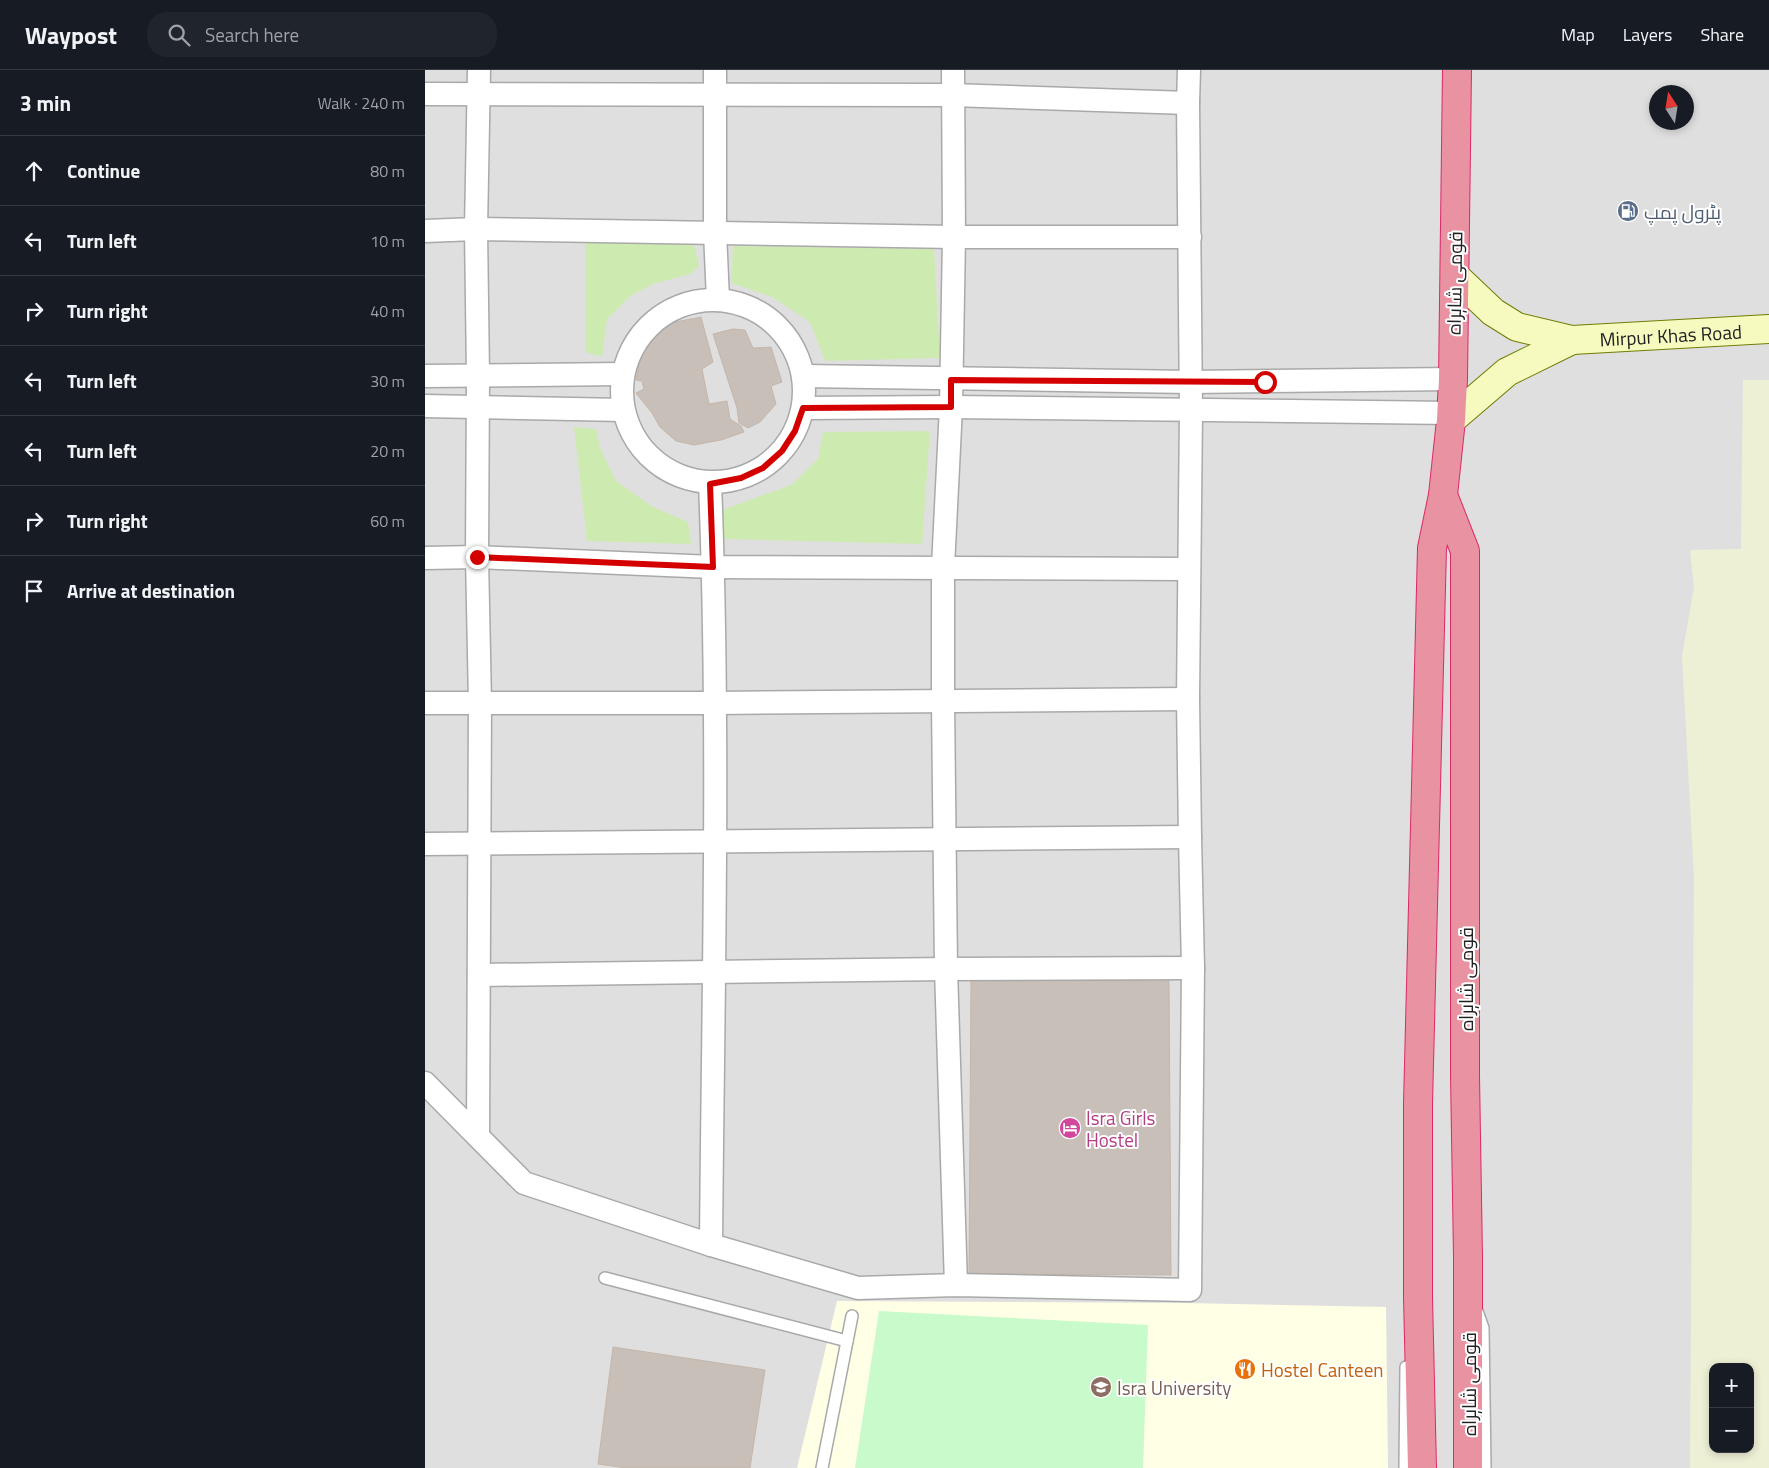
<!DOCTYPE html>
<meta charset="utf-8">
<style>
body{margin:0;font-family:"Titillium Web",Cairo,sans-serif;background:#20242c;color:#f1f3f6}
.controls{position:absolute;right:15px;bottom:15px;display:grid;overflow:hidden;border-radius:10px;box-shadow:0 2px 8px #0003}
.controls button{width:45px;height:45px;display:grid;place-items:center;padding:0;border:0;border-bottom:1px solid #363941;background:#171b24;color:#f1f3f6;font:25px sans-serif}
.compass{position:absolute;left:1224px;top:15px;width:45px;height:45px;border-radius:50%;background:#171b24;box-shadow:0 2px 8px #0003;rotate:348deg}
.stop{position:absolute;width:15px;height:15px;margin:-11px;border:4px solid #d40000;border-radius:50%;background:#fff}
.stop.end{background:#d40000;border-color:#fff;box-shadow:0 1px 5px #0008}
.list{margin:0;padding:0;list-style:none}
h2{display:flex;justify-content:space-between;align-items:center;height:65px;margin:0;padding:0 20px;font-size:21px}
h2 small{font-size:16px;font-weight:400;color:#9ea1a6}
.list li{display:grid;grid-template-columns:32px 1fr auto;gap:15px;align-items:center;box-sizing:border-box;height:70px;padding:0 20px;border-top:1px solid #363941}
.list b{display:block;font-size:19px;white-space:nowrap}
.list em{font-size:16px;font-style:normal;color:#9ea1a6}
.icon{flex:none;width:28px;height:28px;fill:none;stroke:currentColor;stroke-width:2;stroke-linecap:round;stroke-linejoin:round}
.map{position:relative;flex:none;width:1344px;height:1398px;overflow:hidden}
header{display:flex;align-items:center;gap:30px;box-sizing:border-box;height:70px;padding:0 25px;background:#171b24;border-bottom:1px solid #363941}
header strong{font-size:24px}
nav{display:flex;gap:28px;margin-inline-start:auto;font-size:18px}
.search{width:350px;height:45px;background:#20242c;display:flex;align-items:center;gap:12px;box-sizing:border-box;padding:0 18px;border-radius:20px;color:#9ea1a6;font-size:19px}
main{display:flex}
aside{flex:1;background:#171b24}
.map>svg:first-child{display:block}
</style>
<header>
<strong>Waypost</strong>
<div class="search"><svg class="icon" aria-label="search" viewBox="0 0 24 24"><circle cx="10" cy="10" r="6"/><path d="M15 15l6 6"/></svg>Search here</div>
<nav><a>Map</a><a>Layers</a><a>Share</a></nav>
</header>
<main>
<aside>
<h2>3 min<small>Walk · 240 m</small></h2>
<ul class="list">
<li><svg class="icon" aria-label="ahead" viewBox="0 0 24 24"><path d="M12 20V5M6 11l6-6 6 6"/></svg><div><b>Continue</b></div><em>80 m</em></li>
<li><svg class="icon" aria-label="left" viewBox="0 0 24 24"><path d="M17 20v-9H6M10 6l-5 5 5 5"/></svg><div><b>Turn left</b></div><em>10 m</em></li>
<li><svg class="icon" aria-label="right" viewBox="0 0 24 24"><path d="M7 20v-9h11M14 6l5 5-5 5"/></svg><div><b>Turn right</b></div><em>40 m</em></li>
<li><svg class="icon" aria-label="left" viewBox="0 0 24 24"><path d="M17 20v-9H6M10 6l-5 5 5 5"/></svg><div><b>Turn left</b></div><em>30 m</em></li>
<li><svg class="icon" aria-label="left" viewBox="0 0 24 24"><path d="M17 20v-9H6M10 6l-5 5 5 5"/></svg><div><b>Turn left</b></div><em>20 m</em></li>
<li><svg class="icon" aria-label="right" viewBox="0 0 24 24"><path d="M7 20v-9h11M14 6l5 5-5 5"/></svg><div><b>Turn right</b></div><em>60 m</em></li>
<li><svg class="icon" aria-label="arrive" viewBox="0 0 24 24"><path d="M6 21V4h12l-3 4 3 4H6"/></svg><div><b>Arrive at destination</b></div></li>
</ul>
</aside>
<div class="map">
<svg width="1344" height="1398" viewBox="0 0 1344 1398">
<rect width="100%" height="100%" fill="#f2efe9"/>
<path fill="#e0dfdf" fill-rule="evenodd" d="M0,0H1344V1398H0ZM1232,22H1262V52H1232ZM1288,1297H1325V1379H1288Z"/>
<path fill="#ffffe5" d="M412,1231L760,1233L961,1237L963,1398H372Z"/>
<path fill="#eef0d5" fill-rule="evenodd" d="M1318,310H1344V1398H1265L1269,807L1257,586L1269,517L1265,480L1316,479ZM1288,1297H1325V1379H1288Z"/>
<g fill="#cdebb0">
<path d="M160,171L269,175L274,196L265,204L228,214L207,225L182,249L177,287L160,282Z"/>
<path d="M308,176L509,179L515,288L400,291L385,252L347,227L306,213Z"/>
<path d="M149,357L171,359L175,378L191,411L226,436L263,452L266,474L162,471Z"/>
<path d="M505,361L497,474L298,469L297,440L366,415L393,389L398,362Z"/>
</g>
<path fill="#c8facc" d="M454,1241L723,1255L718,1398H430Z"/>
<g fill="#c7bfb8" stroke="#c4b6ab">
<path d="M276,247L288,292L277,299L284,334L302,331L305,349L316,356L319,362L296,370L269,375L251,371L235,357L227,343L211,323L219,319L217,311L211,310L214,294L230,256Z"/>
<path d="M308,259L320,260L328,278L346,277L357,312L346,316L351,334L335,352L323,358L314,353L312,338L288,264Z"/>
<path d="M546,910L744,911L746,1205L544,1204Z"/>
<path d="M188,1277L340,1300L325,1398H201L173,1394Z"/>
</g>
<g fill="none" stroke-linecap="round" stroke-linejoin="round">
<g stroke="#a9a9a9" stroke-width="14">
<g id="lane">
<path d="M180,1208L422,1271"/>
<path d="M1052,1241L1058,1258L1060,1398"/>
<path d="M397,1398L427,1246"/>
<path d="M980,1398L981,1297"/>
</g>
</g>
<g stroke="#a9a9a9" stroke-width="25">
<g id="street">
<path d="M290,0V162L293,230"/>
<path d="M528,0L529,167L526,337L518,497V631L521,899L531,1215"/>
<path d="M0,24L527,25L763,33"/>
<path d="M0,161L51,159L529,167H765"/>
<circle cx="288" cy="321" r="91"/>
<path d="M0,306L197,304"/>
<path d="M379,306L765,312L1028,309"/>
<path d="M0,336L198,340"/>
<path d="M378,338L526,337L1026,343"/>
<path d="M285,413C295,667 288,922 286,1175"/>
<path d="M0,488L52,487L288,497L763,499"/>
<path d="M0,633H289L763,629"/>
<path d="M0,774L765,767"/>
<path d="M54,905L521,899L768,898"/>
<path d="M0,1013L99,1113L286,1175L433,1218L531,1215L765,1220L768,898L765,767L763,629L766,340L763,33L764,0"/>
<path d="M53,1066L55,633L52,487L53,306L51,159L54,0"/>
</g>
</g>
<g stroke="#707d05" stroke-width="30">
<g id="secondary">
<path id="s1" d="M1030,206L1068,242L1092,257L1147,270L1344,259"/>
<path d="M1026,350L1082,302L1147,270"/>
</g>
</g>
<g stroke="#dc2a67" stroke-width="30">
<g id="highway">
<path d="M1018,425L1026,350L1028,309L1032,0"/>
<path d="M997,1398L993,1227V1034L1007,478L1018,425L1040,481V1006L1043,1187V1398"/>
</g>
</g>
<use href="#lane" stroke="#fff" stroke-width="11"/>
<use href="#street" stroke="#fff" stroke-width="22"/>
<use href="#secondary" stroke="#f7fabf" stroke-width="28"/>
<use href="#highway" stroke="#e892a2" stroke-width="28"/>
</g>
<g fill="none" stroke-linecap="round" stroke-linejoin="round">
<path stroke="#d40000" stroke-width="6" d="M52,487L288,497L285,414L316,408L338,398L357,381L370,361L378,338L526,337V310L840,312"/>
</g>
<defs>
<g id="fuel-disc" transform="scale(1.125)"><circle r="9.5" fill="#5c6f8a" stroke="#fff"/><path d="M-5.5-6h7V0h2V4h1.3V-2.5L3-4.5l.8-.8L6-3V5H2.5V1h-1V6h-7ZM-4.2-4.7v3.2H.2V-4.7Z" fill="#fff"/></g>
<g id="hotel-disc" transform="scale(1.125)"><circle r="9.5" fill="#d1479c" stroke="#fff"/><path d="M-6-4.5h1.5V1H6V5H4.5V3h-9V5H-6ZM-4 0a1.8 1.8 0 1 1 3.6 0ZM.5 0V-2.5h3Q6-2.5 6 0Z" fill="#fff"/></g>
<g id="restaurant-disc" transform="scale(1.125)"><circle r="9.5" fill="#e8710a" stroke="#fff"/><path d="M-5-6h1v4h1v-4h1v4h1v-4h1v5L-1.5 .5V6h-2V.5L-5-1ZM5-6V6H3V1.5H1.5Q1.5-4 5-6Z" fill="#fff"/></g>
<g id="university-disc" transform="scale(1.125)"><circle r="9.5" fill="#8d6e63" stroke="#fff"/><path d="M0-5L7-2L0 1L-7-2ZM-4 1L0 2.5L4 1V4Q0 6-4 4Z" fill="#fff"/></g>
</defs>
<g fill-rule="evenodd">
<use href="#fuel-disc" x="1203" y="141"/>
<use href="#hotel-disc" x="645" y="1058"/>
<use href="#restaurant-disc" x="820" y="1299"/>
<use href="#university-disc" x="676" y="1317"/>
</g>
<g text-anchor="middle" dominant-baseline="central" stroke-width="4" stroke-linejoin="round" paint-order="stroke">
<g font-size="19" fill="#4e5e75" stroke="#fff" text-anchor="start">
<text x="1219" y="141">پٹرول پمپ</text>
</g>
<g font-size="19" fill="#222" stroke="#fff">
<text transform="translate(1029 213) rotate(-89)">قومی شاہراہ</text>
<text stroke="none"><textPath href="#s1" startOffset="236">Mirpur Khas Road</textPath></text>
<text transform="translate(1040 909) rotate(-90)">قومی شاہراہ</text>
<text transform="translate(1043 1314) rotate(-90)">قومی شاہراہ</text>
</g>
<g font-size="19" fill="#b23c85" stroke="#fff" text-anchor="start">
<text x="661" y="1047">Isra Girls<tspan x="661" dy="22">Hostel</tspan></text>
</g>
<g font-size="19" fill="#c56008" stroke="#fff" text-anchor="start">
<text x="836" y="1299">Hostel Canteen</text>
</g>
<g font-size="19" fill="#785e54" stroke="#fff" text-anchor="start">
<text x="692" y="1317">Isra University</text>
</g>
</g>
</svg>
<div class="controls">
<button>+</button>
<button>−</button>
</div>
<svg class="compass" viewBox="-18 -18 36 36"><path d="M0-13l5 13h-10z" fill="#e53935"/><path d="M0 13l5-13h-10z" fill="#9ea1a6"/></svg>
<div class="stop" style="left:840px;top:312px"></div>
<div class="stop end" style="left:52px;top:487px"></div>
</div>
</main>
